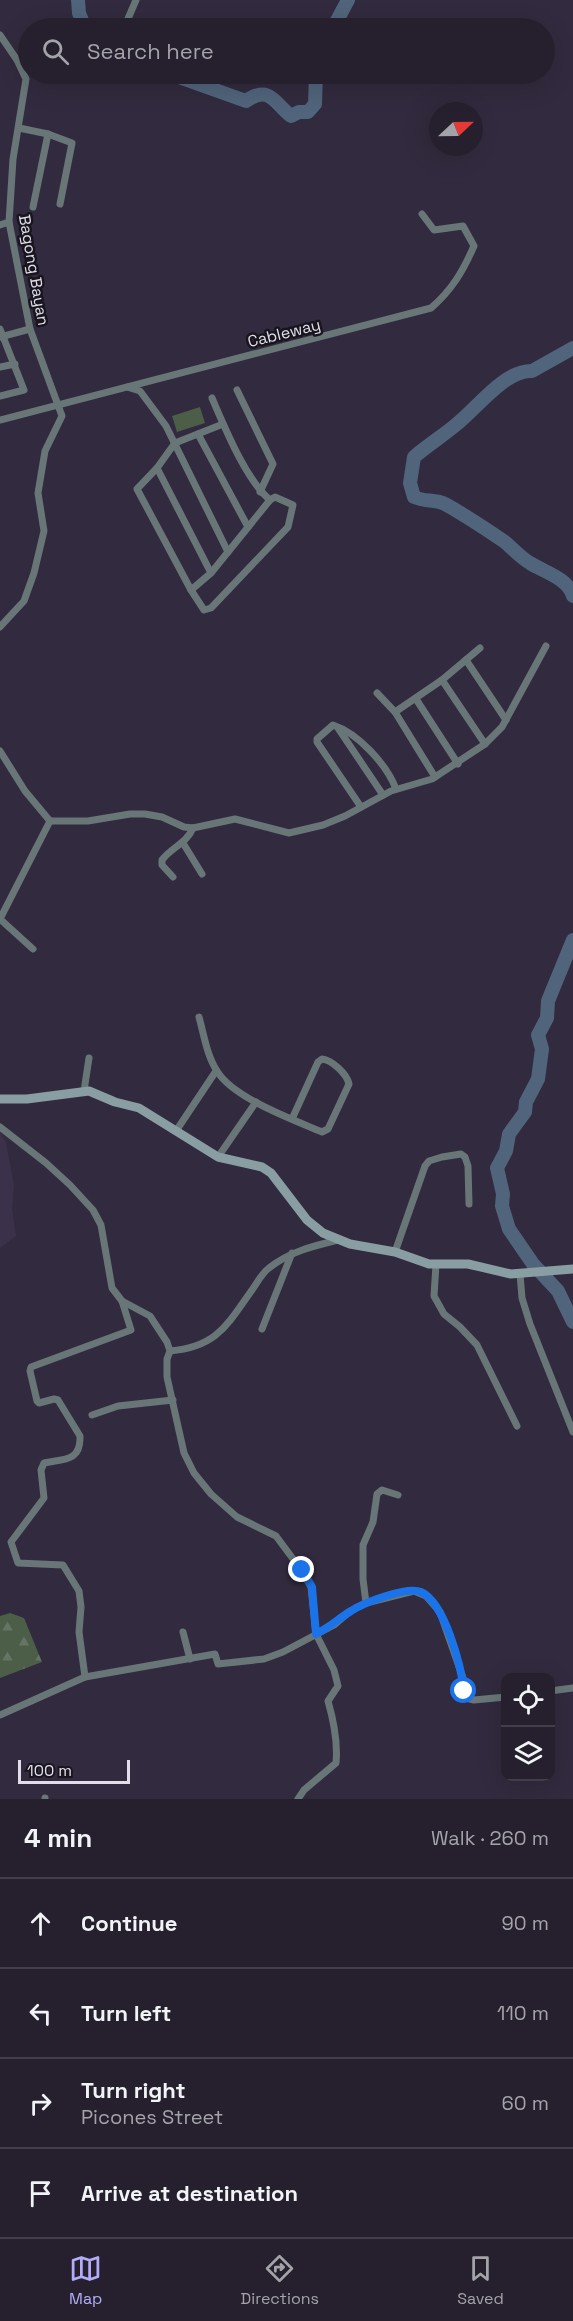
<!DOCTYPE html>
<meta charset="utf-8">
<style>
body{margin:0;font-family:"Space Grotesk",sans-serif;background:#322d3a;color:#f1f3f6}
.controls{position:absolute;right:18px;bottom:18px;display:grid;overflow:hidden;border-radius:12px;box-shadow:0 6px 24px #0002}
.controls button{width:54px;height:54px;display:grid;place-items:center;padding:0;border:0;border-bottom:2px solid #423e4a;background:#26202e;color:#f1f3f6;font:30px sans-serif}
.compass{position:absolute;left:429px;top:102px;width:54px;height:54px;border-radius:50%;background:#26202e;box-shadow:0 6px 24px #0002;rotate:68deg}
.scale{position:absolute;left:18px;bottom:15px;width:112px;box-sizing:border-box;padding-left:6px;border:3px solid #e2ddea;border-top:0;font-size:16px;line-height:21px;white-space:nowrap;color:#e2ddea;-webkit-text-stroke:4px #18151e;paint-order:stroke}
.stop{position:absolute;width:18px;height:18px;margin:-14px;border:4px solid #1a73e8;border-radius:50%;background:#fff}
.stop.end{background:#1a73e8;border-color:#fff;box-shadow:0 2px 6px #0008}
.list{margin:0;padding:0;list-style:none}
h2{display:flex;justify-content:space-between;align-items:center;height:78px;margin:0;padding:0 24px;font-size:26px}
h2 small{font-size:20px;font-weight:400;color:#a4a3aa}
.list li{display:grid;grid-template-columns:39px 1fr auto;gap:18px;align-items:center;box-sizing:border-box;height:90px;padding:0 24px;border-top:2px solid #423e4a}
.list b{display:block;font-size:22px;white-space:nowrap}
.list p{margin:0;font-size:20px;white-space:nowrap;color:#a4a3aa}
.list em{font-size:20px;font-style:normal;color:#a4a3aa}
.icon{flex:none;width:33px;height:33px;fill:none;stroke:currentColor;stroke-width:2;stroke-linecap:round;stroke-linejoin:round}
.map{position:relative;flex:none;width:573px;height:1799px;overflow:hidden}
.search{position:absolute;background:#26202e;box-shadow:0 6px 24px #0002;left:18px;right:18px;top:18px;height:66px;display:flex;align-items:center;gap:15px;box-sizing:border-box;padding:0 21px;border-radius:33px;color:#a4a3aa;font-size:22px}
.sheet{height:438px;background:#26202e}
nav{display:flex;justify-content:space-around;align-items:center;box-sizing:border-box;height:84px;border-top:2px solid #423e4a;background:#26202e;font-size:16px;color:#a4a3aa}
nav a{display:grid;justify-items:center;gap:3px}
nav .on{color:#b2adf9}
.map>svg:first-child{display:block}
</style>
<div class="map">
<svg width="573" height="1799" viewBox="0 0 573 1799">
<defs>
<pattern id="forest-firs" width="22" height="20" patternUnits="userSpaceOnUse" patternTransform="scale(1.5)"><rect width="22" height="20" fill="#4c5d48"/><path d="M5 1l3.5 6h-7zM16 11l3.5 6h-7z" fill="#667463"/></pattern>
</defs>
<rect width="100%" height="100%" fill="#322a3e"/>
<path fill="#3c314b" d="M0,1132L6,1143L14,1185L12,1209L16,1236L0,1248Z"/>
<path fill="url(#forest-firs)" d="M10,1613L24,1618L42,1662L0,1678V1616Z"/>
<path fill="#4c5d48" d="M200,407L205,423L177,432L172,416Z"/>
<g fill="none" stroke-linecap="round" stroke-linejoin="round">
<g stroke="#50647b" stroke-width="14">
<path d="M78,0L79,13L85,28"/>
<path d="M333,28L348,0"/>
<path d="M141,74L176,76L246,101C270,84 275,104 291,116L299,112H308L315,104L316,74"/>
<path d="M573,348L532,371C505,370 478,407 458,423C444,435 428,445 414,457L410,483L414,497C425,502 435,499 445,504C465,515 486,529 505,542C513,549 521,558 530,563C544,572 568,578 573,596"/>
<path d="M573,940L548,1001L547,1018L538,1035L542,1049L538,1079L526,1102L525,1112L509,1134L506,1151L497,1168L503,1194L502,1206L509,1229L533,1264L558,1291L573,1322"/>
</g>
<g stroke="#687678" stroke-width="7">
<path d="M124,28L136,0"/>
<path d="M0,35L17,60L26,79L13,159L9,222L30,329L62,416L45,451L38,493L44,531L34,573L24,601L0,627"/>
<path d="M19,128L48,134L72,143L60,204"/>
<path d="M33,207L48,134"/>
<path d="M0,225L9,222"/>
<path d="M0,329L24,390L0,396"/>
<path d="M0,337L30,329"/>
<path d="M0,367L15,364"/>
<path d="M127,387L140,391L166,426L228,552"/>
<path d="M237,390L273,464L260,492"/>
<path d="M0,420L431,308C452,290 463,271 474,246L463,226L434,230L422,214"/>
<path d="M223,424L175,443L157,468L137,489L191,590L204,610L211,608L288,527L293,505L275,497L270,500"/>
<path d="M198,434L248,527"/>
<path d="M157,468L211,573"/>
<path d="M191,590L211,573L270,500C246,480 225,428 212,398"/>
<path d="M466,660L506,720"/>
<path d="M442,680L485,744"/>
<path d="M377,693L395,712L435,777"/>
<path d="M416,699L458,764"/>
<path d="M395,712L442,680L480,648"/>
<path d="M338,728L383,795"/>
<path d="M0,751L25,791L50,821"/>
<path d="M361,807L317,742V739L333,725C358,733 387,765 396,789"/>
<path d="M50,821H88L130,814H145L162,817L184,827L193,828L235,819L289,833L323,825L345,816L391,791L432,779L485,744L502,727L546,646"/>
<path d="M183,843L202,874"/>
<path d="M173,877L162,865V860C172,847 186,844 193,828"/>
<path d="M0,919L50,821"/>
<path d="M0,919L33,949"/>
<path d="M199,1017C204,1035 207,1056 217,1071C233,1098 294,1120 322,1132L328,1129L349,1084C347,1074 332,1060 322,1059L318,1062L292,1119"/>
<path d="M84,1091L89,1058"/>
<path d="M0,1127L46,1163L70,1185L93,1210L101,1225L112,1288L122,1301L150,1316L167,1342L170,1351L167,1359V1377L184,1453L194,1473L211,1494L237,1517L276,1536L302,1571L311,1587L316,1634L334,1670L338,1686L328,1701C334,1722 338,1742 336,1763L304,1790L298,1799"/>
<path d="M176,1131L216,1071"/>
<path d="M218,1157L256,1102"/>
<path d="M395,1252L425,1166L429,1161L442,1157L461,1154L465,1157L468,1166L469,1204"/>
<path d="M436,1264L434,1296L444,1314L460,1327L477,1345L517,1426"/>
<path d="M520,1274L522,1298L530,1324L573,1432"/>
<path d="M262,1329L292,1253"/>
<path d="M170,1351C217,1347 227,1325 252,1290C257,1283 262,1273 269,1268C289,1252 313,1246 338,1240"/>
<path d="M92,1415L118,1406L173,1400"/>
<path d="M366,1603L363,1579V1545L373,1522L377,1494L382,1490L398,1495"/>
<path d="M183,1632L190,1659"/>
<path d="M85,1677L79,1632L81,1607L79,1591L63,1565L18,1563L11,1542L44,1498L41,1470L44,1463C63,1459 81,1462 80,1436L58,1400L54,1399L39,1403L37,1401L30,1371L31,1367L131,1330L122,1301"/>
<path d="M550,1691L573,1688"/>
<path d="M0,1715L85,1677L215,1654L218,1664L264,1659L283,1652L334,1625L349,1612L366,1603L414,1591L426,1596L440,1612L463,1678L466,1698L474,1700L506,1697"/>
<path d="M45,1798V1799"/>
</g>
<path stroke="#889ea2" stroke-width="9" d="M0,1099H27L89,1091L115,1102L139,1108L218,1157L262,1167L271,1173L307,1220L323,1233L350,1244L395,1252L429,1264H468L511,1274L573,1269"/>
</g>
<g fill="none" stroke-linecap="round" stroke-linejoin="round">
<path stroke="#1a73e8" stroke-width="8" d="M302,1570L312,1587L316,1634C330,1627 338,1619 351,1611C363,1603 407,1586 421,1592C445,1603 461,1666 464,1691"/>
</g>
<g text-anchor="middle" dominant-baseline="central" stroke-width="5" stroke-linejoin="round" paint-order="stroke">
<g font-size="16" fill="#e2ddea" stroke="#18151e">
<text transform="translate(34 270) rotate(80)">Bagong Bayan</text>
<text transform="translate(284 333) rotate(-14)">Cableway</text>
</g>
</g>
</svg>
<div class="controls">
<button><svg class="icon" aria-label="locate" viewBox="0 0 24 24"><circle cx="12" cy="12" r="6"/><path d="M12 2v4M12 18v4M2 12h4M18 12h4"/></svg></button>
<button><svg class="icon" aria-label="layers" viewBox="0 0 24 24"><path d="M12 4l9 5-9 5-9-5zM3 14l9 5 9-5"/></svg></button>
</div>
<svg class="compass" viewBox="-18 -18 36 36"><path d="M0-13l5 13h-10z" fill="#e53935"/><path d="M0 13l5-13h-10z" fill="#a4a3aa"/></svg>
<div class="scale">100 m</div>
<div class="stop" style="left:464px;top:1691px"></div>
<div class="stop end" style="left:302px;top:1570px"></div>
<div class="search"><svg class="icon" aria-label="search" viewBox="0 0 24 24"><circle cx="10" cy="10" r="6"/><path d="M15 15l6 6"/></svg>Search here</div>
</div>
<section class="sheet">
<h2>4 min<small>Walk · 260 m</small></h2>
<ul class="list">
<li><svg class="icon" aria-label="ahead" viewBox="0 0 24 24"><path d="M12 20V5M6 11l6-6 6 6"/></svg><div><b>Continue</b></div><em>90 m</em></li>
<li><svg class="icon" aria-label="left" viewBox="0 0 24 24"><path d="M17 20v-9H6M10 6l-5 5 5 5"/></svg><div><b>Turn left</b></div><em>110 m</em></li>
<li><svg class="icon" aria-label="right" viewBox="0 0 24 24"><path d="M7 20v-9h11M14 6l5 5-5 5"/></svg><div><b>Turn right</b><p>Picones Street</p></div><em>60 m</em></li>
<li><svg class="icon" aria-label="arrive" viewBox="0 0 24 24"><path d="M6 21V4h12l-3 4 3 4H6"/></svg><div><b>Arrive at destination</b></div></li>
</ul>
</section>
<nav>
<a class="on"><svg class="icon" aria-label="map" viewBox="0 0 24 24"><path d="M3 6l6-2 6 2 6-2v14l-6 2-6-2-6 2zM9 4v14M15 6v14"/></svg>Map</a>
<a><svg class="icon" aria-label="directions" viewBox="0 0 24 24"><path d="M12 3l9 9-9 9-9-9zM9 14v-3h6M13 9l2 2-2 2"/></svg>Directions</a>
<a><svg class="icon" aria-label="saved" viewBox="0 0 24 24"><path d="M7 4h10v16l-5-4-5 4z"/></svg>Saved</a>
</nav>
